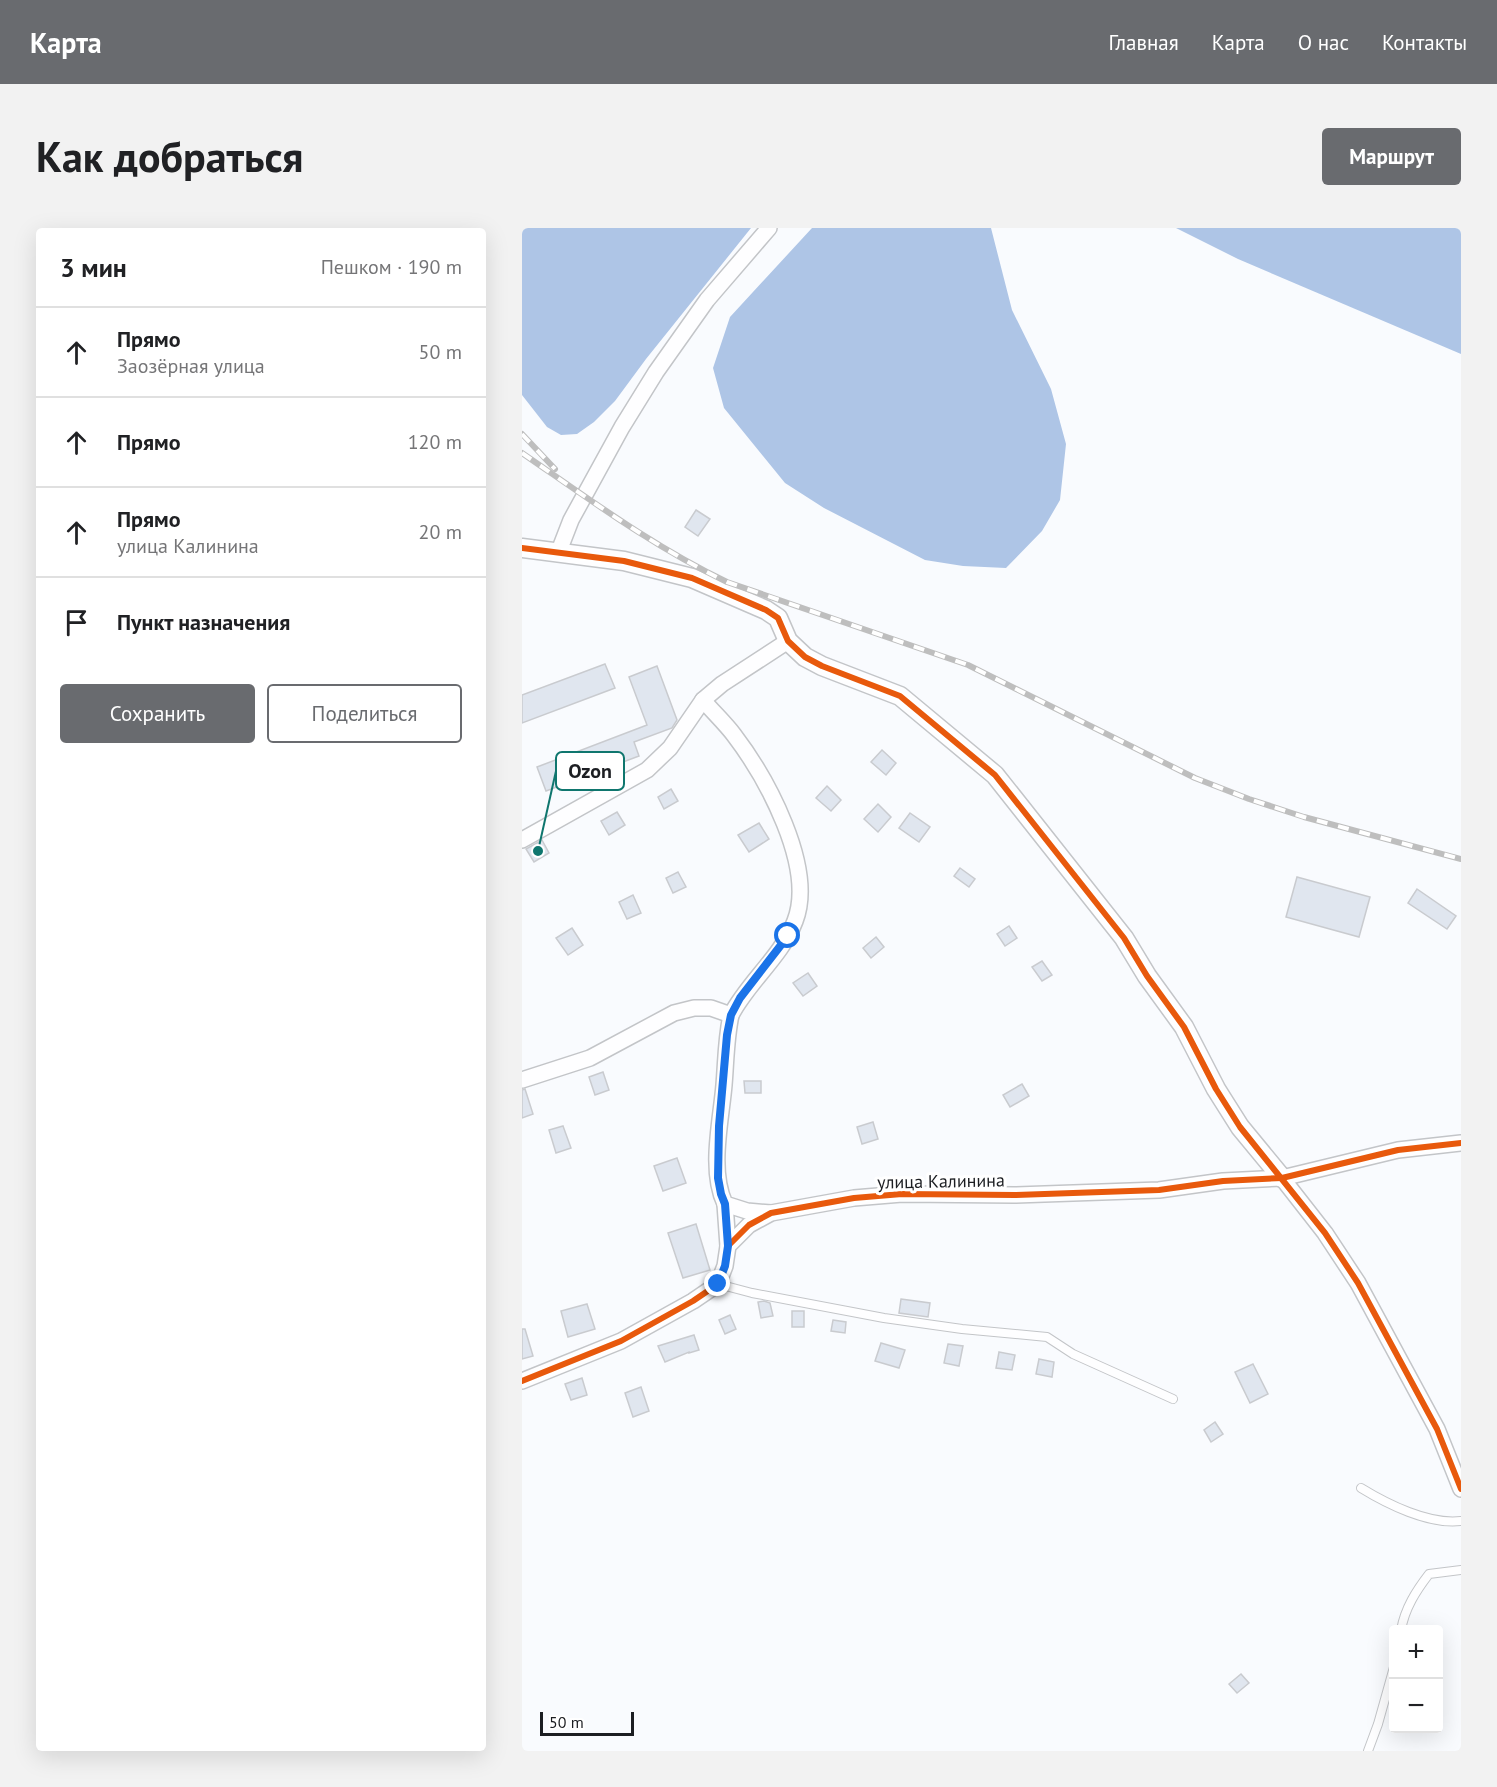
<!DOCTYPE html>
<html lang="ru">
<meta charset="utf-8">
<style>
body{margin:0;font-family:"PT Sans",sans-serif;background:#f2f2f2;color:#202124}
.controls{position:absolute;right:18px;bottom:18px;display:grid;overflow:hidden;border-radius:6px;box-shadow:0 6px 24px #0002}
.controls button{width:54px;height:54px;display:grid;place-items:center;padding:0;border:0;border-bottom:2px solid #e0e0e0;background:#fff;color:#202124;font:30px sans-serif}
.scale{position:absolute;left:18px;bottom:15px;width:94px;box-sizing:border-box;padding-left:6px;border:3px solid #1c1e22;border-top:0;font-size:16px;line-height:21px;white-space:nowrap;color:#1c1e22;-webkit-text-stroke:4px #fff;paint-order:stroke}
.stop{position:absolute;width:18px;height:18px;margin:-14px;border:4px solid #1a73e8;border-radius:50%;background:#fff}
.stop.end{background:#1a73e8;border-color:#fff;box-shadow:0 2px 6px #0008}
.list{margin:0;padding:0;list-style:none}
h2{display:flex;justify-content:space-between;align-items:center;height:78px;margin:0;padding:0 24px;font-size:26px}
h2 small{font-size:20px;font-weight:400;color:#757577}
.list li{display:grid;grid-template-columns:39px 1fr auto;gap:18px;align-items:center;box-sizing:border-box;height:90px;padding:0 24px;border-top:2px solid #e0e0e0}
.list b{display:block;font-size:22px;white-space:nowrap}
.list p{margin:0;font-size:20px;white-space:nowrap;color:#757577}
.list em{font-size:20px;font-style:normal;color:#757577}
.actions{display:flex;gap:12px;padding:18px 24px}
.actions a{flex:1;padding:14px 0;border:2px solid #696b6f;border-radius:6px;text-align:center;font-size:21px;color:#696b6f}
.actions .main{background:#696b6f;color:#fff}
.icon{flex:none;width:33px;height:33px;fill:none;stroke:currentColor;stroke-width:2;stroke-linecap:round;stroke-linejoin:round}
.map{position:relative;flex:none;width:939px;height:1523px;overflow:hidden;border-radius:6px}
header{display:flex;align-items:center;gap:36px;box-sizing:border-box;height:84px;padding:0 30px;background:#696b6f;color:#fff}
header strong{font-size:28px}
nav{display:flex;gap:33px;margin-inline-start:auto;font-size:21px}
.intro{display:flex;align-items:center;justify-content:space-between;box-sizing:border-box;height:144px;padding:0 36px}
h1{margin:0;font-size:42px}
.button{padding:15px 27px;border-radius:6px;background:#696b6f;color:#fff;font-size:21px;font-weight:700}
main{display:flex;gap:36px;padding:0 36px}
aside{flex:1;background:#fff;border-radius:6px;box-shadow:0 6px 24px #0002}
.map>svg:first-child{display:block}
</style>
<header>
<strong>Карта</strong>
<nav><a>Главная</a><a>Карта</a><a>О нас</a><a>Контакты</a></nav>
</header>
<div class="intro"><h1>Как добраться</h1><a class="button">Маршрут</a></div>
<main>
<aside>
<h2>3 мин<small>Пешком · 190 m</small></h2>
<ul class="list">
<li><svg class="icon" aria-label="ahead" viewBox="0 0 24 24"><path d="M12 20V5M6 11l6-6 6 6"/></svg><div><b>Прямо</b><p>Заозёрная улица</p></div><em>50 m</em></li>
<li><svg class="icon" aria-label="ahead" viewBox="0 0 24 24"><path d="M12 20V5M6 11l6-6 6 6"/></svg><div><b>Прямо</b></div><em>120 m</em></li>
<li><svg class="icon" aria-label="ahead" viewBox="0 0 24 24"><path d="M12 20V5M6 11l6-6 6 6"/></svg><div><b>Прямо</b><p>улица Калинина</p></div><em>20 m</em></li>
<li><svg class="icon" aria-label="arrive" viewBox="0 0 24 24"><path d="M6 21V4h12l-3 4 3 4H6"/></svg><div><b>Пункт назначения</b></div></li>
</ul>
<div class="actions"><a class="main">Сохранить</a><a>Поделиться</a></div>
</aside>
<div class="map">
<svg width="939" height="1523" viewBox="0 0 939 1523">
<rect width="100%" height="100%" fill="#f9fbfe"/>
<g fill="#aec5e6">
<path d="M0,0H229L124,131L93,173L72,194L55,206L39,207L25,199L0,167Z"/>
<path d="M290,0H469L490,82L529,161L544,216L538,272L520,303L484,340L441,338L403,332L302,280L263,255L202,180L191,140L208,89Z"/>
<path d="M654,0H939V126L716,31Z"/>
</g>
<g fill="#e0e6ef" stroke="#c9cbcf" stroke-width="1.5">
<path d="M174,282L188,291L176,308L163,299Z"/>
<path d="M83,436L93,460L0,495V467Z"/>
<path d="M135,438L155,492L150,500L112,514L117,528L24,563L15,539L125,497L107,449Z"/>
<path d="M360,522L374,535L364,547L349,534Z"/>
<path d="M305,558L319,572L309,583L294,570Z"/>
<path d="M149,561L156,573L142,581L136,569Z"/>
<path d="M356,576L369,589L356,604L342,591Z"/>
<path d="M95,584L103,597L87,607L79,593Z"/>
<path d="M388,585L408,599L397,614L377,600Z"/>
<path d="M237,595L247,611L227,624L216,607Z"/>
<path d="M20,612L27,625L12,634L4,621Z"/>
<path d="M438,640L453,651L447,659L432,648Z"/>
<path d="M156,644L164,659L151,665L144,650Z"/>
<path d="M775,649L848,669L837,709L764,689Z"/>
<path d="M895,661L934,688L925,701L886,675Z"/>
<path d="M111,667L119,685L105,691L97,674Z"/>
<path d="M487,698L495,710L483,718L475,706Z"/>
<path d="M50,700L61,717L46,727L34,710Z"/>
<path d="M354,709L362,719L349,730L341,720Z"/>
<path d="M520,733L530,747L520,753L510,739Z"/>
<path d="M286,745L295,758L281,768L271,755Z"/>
<path d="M81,844L87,862L73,867L67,849Z"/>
<path d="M222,853H239V865H223Z"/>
<path d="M500,856L507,868L488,879L481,867Z"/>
<path d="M3,861L11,886L0,890V862Z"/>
<path d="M351,894L356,911L340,916L335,899Z"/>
<path d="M41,898L49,920L34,925L27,902Z"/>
<path d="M155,930L164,955L141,963L132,938Z"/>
<path d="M174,996L188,1042L161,1050L146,1005Z"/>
<path d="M379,1071L408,1075L406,1089L377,1085Z"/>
<path d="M242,1073L248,1075L251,1088L239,1090L236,1074Z"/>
<path d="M65,1076L73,1101L46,1109L39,1083Z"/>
<rect x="270" y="1083" width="12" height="16"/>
<path d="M208,1087L214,1101L203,1106L197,1092Z"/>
<path d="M311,1092L324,1094L323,1105L309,1103Z"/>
<path d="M0,1101H3L11,1128L0,1131Z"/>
<path d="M172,1107L177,1122L167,1125V1124L143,1134L136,1118Z"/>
<path d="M359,1115L383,1122L377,1140L353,1133Z"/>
<path d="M426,1116L441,1118L437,1138L422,1135Z"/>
<path d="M477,1124L493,1127L490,1142L474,1140Z"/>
<path d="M517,1131L532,1134L530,1149L514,1146Z"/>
<path d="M731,1136L746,1166L728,1175L713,1144Z"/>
<path d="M60,1150L65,1167L49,1172L43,1156Z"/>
<path d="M119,1159L127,1183L111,1189L103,1165Z"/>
<path d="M693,1194L701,1206L689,1214L682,1202Z"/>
<path d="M719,1446L727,1455L715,1465L707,1456Z"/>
</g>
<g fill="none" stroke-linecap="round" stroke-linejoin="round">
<g stroke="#c3c5c8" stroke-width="10">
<g id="service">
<path d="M196,1056L230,1065L362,1090L440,1101L525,1109L551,1126L651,1171"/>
<path d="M839,1260C865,1276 907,1297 939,1293"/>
<path d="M879,1402C883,1380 894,1363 907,1346L939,1342"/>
<path d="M846,1523L856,1496L872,1439"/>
</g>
</g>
<g stroke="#c3c5c8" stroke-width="18">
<g id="minor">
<path d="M37,323L49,292L100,199L134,144L185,72L247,0"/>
<path d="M0,612L125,542L148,520L181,472L200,456L266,413"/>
<path d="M209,787C204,810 204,833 202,857C199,893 187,942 203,976L225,983L249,985"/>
<path d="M0,852L68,830L152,785L172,780H189L209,787C226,754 260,728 273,693C294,639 244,549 212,507C203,495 191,484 181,472"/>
<path d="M760,950L803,1005L836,1055L915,1201L939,1261"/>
<path d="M203,976L206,1018"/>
<path d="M0,1153L99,1113L171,1073L196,1056L203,1038L206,1018L227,997L249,985L332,970L380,966L493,967L637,962L701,953L760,950L876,922L939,915"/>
</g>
</g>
<g stroke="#c3c5c8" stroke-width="21">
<path id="tertiary" d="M0,320L102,333L170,350L244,382L256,390L266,413L283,429L300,438L378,468L473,547L602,710L625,748L662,799L694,861L718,899L760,950"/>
</g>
<use href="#service" stroke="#fefeff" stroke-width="8"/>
<use href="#minor" stroke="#fefeff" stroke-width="15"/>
<use href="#tertiary" stroke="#fefeff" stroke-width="18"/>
<g stroke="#bebebe" stroke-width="6">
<g id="rail">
<path d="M0,206L33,241"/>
<path d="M0,225C67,271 132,319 205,354L446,437L673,550L727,571L782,589L939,631"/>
</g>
</g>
<use href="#rail" stroke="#fff" stroke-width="4" stroke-dasharray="11" stroke-linecap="butt"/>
<g stroke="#fff" stroke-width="10">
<g id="cycleway">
<path d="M0,320L102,333L170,350L244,382L256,390L266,413L283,429L300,438L378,468L473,547L602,710L625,748L662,799L694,861L718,899L803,1005L836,1055L915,1201L939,1261"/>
<path d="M0,1153L99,1113L171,1073L196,1056L203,1038L206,1018L227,997L249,985L332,970L380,966L493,967L637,962L701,953L760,950L876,922L939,915"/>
</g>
</g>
<use href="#cycleway" stroke="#e8590c" stroke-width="6"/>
</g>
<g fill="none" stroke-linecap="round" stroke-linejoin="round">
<path stroke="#1a73e8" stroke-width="8" d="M196,1056L203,1038L206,1018L203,976L199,966L196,950L197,898L205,807L209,787L218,770L266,708"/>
</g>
<g text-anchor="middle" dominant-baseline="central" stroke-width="6" stroke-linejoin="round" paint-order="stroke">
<g font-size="18" fill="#1c1e22" stroke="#fff">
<text transform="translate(419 953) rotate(-1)">улица Калинина</text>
</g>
</g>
<path fill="none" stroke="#0f766e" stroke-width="2" d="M16 623L34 543"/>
<circle fill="#0f766e" stroke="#fff" stroke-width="2" cx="16" cy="623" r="6"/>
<rect fill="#fff" stroke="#0f766e" stroke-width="2" x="34" y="524" width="68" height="38" rx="6"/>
<g font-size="20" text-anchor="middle" font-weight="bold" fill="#1c1e22">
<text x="68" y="550">Ozon</text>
</g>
</svg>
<div class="controls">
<button>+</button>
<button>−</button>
</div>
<div class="scale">50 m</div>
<div class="stop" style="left:266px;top:708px"></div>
<div class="stop end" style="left:196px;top:1056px"></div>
</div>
</main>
